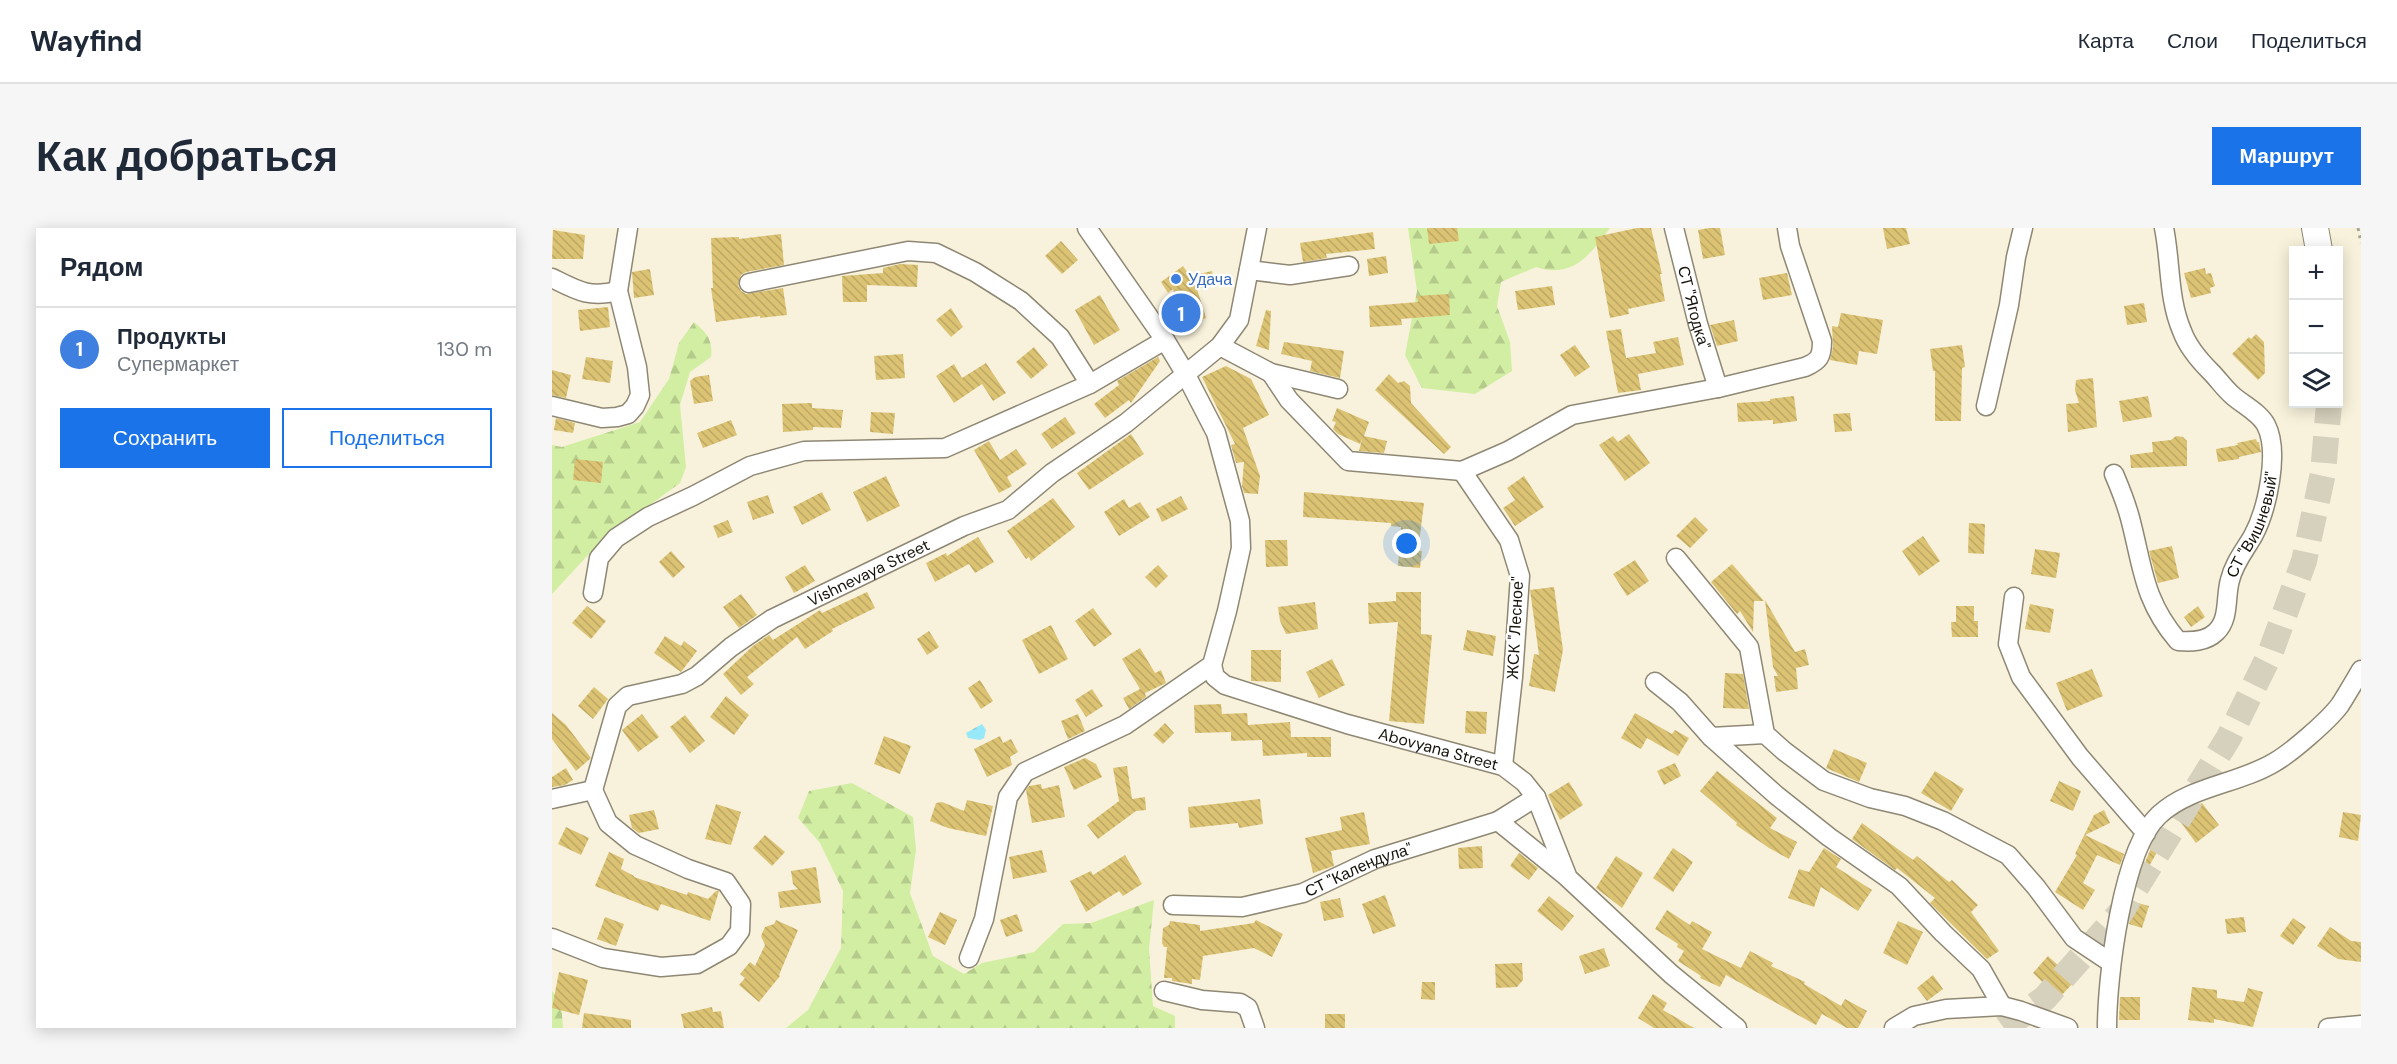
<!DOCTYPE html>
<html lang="ru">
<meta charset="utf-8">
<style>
body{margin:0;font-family:"DM Sans",sans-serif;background:#f6f6f7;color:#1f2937}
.controls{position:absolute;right:18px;top:18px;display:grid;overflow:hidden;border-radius:0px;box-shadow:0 3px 15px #0003}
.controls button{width:54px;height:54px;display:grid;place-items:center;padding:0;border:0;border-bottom:2px solid #e0e1e3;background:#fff;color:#1f2937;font:30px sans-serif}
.you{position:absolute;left:855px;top:316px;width:21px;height:21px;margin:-15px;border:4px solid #fff;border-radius:50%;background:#1a73e8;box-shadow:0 0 0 9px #1a73e833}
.badge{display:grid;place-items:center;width:39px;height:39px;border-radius:50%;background:#1a73e8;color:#fff;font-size:20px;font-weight:700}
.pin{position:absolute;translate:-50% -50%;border:3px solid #fff;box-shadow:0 2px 6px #0006}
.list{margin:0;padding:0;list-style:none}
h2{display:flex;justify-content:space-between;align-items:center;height:78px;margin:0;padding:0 24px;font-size:26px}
h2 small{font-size:20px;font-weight:400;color:#747a83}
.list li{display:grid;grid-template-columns:39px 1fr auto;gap:18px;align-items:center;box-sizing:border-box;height:84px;padding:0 24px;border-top:2px solid #e0e1e3}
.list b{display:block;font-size:22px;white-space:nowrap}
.list p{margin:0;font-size:20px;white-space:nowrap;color:#747a83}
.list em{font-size:20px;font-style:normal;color:#747a83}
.actions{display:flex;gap:12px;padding:18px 24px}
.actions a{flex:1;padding:14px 0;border:2px solid #1a73e8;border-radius:0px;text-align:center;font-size:21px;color:#1a73e8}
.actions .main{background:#1a73e8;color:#fff}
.icon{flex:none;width:33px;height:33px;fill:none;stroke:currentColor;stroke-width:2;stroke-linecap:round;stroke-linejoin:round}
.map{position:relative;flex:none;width:1809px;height:800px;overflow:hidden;border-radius:0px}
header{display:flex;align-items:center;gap:36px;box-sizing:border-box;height:84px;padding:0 30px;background:#fff;border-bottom:2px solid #e0e1e3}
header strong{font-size:28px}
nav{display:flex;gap:33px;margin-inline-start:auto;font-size:21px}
.intro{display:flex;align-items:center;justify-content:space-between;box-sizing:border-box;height:144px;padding:0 36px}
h1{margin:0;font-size:42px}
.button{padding:15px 27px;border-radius:0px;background:#1a73e8;color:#fff;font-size:21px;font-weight:700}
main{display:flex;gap:36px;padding:0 36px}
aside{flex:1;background:#fff;border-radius:0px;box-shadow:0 3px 15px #0003}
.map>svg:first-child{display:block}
</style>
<header>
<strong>Wayfind</strong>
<nav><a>Карта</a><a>Слои</a><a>Поделиться</a></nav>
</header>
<div class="intro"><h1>Как добраться</h1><a class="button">Маршрут</a></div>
<main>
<aside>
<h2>Рядом<small></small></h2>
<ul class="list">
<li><span class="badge" style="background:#3f7fe0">1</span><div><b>Продукты</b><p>Супермаркет</p></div><em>130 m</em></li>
</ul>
<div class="actions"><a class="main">Сохранить</a><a>Поделиться</a></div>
</aside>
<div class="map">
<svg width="1809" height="800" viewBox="0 0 1809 800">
<defs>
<pattern id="forest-firs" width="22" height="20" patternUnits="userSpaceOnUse" patternTransform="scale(1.5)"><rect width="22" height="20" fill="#d2eea3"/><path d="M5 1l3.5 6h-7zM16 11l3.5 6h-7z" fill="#b4cb8b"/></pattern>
<pattern id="water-ripples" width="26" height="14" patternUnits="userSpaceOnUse" patternTransform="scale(1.5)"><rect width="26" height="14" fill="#97e9fa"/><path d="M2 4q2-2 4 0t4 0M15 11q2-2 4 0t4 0" fill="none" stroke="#81c7d5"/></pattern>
<pattern id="building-back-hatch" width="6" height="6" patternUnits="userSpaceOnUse" patternTransform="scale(1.5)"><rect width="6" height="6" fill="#dcc374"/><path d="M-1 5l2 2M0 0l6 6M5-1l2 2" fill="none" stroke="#bca763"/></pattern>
</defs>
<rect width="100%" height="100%" fill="#f8f2dc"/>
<g fill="url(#forest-firs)">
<path d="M856,0H1058C1038,27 1021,51 984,39L949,54L945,78L958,114L960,143L923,166L870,160L853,127L865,63Z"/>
<path d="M142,94C155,105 161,112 159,129L138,144L128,177L134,239L128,255L50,312L0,366V217L10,219L88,194L117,151L127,115Z"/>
<path d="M300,555L361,589L364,622L358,665L381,728L412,746L430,735L482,724L511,696L539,695L602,672L597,721L601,778L623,788V800H234L256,782L289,720L291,663L268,615L246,590L257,563Z"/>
<path d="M0,763L9,774L11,800H0Z"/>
</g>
<path fill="url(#water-ripples)" d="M430,496L434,502L432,510L428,512L416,510L414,505Z"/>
<g fill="url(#building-back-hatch)">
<path d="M875,0H905L907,13L877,16Z"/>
<path d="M1085,0H1099L1110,46H1108L1113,73L1076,81L1077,86L1058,90L1043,9Z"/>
<path d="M1157,0H1168L1173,27L1151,31L1146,2Z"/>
<path d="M1331,0H1354L1358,16L1335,21Z"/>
<path d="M1,2L33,7L31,31H0Z"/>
<path d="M821,4L823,21L774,26L775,30L751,34L748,15Z"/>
<path d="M229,6L232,37L194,44L189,47L186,57L189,63L194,66L231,60L235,87L208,90V88L164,94L159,60H161L159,10L187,9V11Z"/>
<path d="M509,13L526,32L510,46L493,28Z"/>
<path d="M834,28L836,45L817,48L815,31Z"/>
<path d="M348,36L366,37L365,59L315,57V74H291L290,48L331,45V40Z"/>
<path d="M631,38L638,48L660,43L663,57L645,61L654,90L633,97L621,61L616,65L609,54Z"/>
<path d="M1653,40L1654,46L1659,45L1663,58L1658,60L1659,65L1639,70L1632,45Z"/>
<path d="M98,41L102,67L82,70L80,44Z"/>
<path d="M1235,45L1240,67L1211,72L1207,50Z"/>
<path d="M1000,58L1003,77L966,82L963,63Z"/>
<path d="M897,66L898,87L849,91L850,97L818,99L817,78L866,74L865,68Z"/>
<path d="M548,67L568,102L542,117L523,82Z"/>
<path d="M1592,75L1595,94L1575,97L1572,78Z"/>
<path d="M56,79L58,99L28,103L26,82Z"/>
<path d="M399,80L411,99L399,109L384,92Z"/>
<path d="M714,82L719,83L717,122L704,118Z"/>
<path d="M1289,85L1331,92L1325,126L1307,123L1305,137L1278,132L1281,119L1280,98L1286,99Z"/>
<path d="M1182,92L1186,113L1165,118L1158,97Z"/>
<path d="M1069,101L1074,130L1104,125L1101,114L1126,109L1132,137L1086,146L1089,162L1066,165L1054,103Z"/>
<path d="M1704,106L1712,114L1713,145L1706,152L1680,126L1697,109L1699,111Z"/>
<path d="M732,114L792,123L788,150L758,143L760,133L729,126Z"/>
<path d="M1023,117L1038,139L1023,149L1008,127Z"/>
<path d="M1410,117L1413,139L1410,140L1409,193H1383V143H1381L1378,121Z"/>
<path d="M482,119L496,137L479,151L464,134Z"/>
<path d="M351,126L353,150L324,152L322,128Z"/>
<path d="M34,129L61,133L58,155L30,151Z"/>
<path d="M606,129L608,133L579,175L577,172L553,190L542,176L567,157L565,153Z"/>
<path d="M434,135L454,165L441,173L430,156L402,175L384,148L402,136L410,150Z"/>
<path d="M674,138L699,151L717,187L691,200L708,248L706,266L692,265L690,258L692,234L684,235L679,217L683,216L650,149Z"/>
<path d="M0,142L19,147L14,170L0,167Z"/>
<path d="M837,146L846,155L852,153L858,158L859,175L899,219L892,226L823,162Z"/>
<path d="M157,147L161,173L142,176L138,153L143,149Z"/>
<path d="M1541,150L1545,199L1516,204L1514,176L1527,175L1523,162L1524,152Z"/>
<path d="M1242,168L1245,193L1221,196V192L1186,194L1185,175L1218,173V171Z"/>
<path d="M1596,168L1600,189L1571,194L1567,173Z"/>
<path d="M260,175V180L291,182L289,200L261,199V202L231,204L230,176Z"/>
<path d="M785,180L817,194L812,208L835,213L832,225L807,223L810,211L808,216L786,206L781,201L784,194L780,193Z"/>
<path d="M319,184L343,185L341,206L318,204Z"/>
<path d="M1298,185L1300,203L1283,204L1281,186Z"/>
<path d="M513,189L524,205L500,221L489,206Z"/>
<path d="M4,190L23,195L21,205L2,202Z"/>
<path d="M179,192L185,207L151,220L145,205Z"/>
<path d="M579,206L592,226L537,262L525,245Z"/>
<path d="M1077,206L1098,235L1073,253L1047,217L1061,208L1066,214Z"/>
<path d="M1624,208L1631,209L1635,213V238L1579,240L1578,227L1601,224L1600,214L1619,212Z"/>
<path d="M1704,211L1705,214H1707L1709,224L1687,229V231L1666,234L1664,221L1686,217L1685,215Z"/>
<path d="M437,213L448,232L464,221L475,236L455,249L460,258L447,265L422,222Z"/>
<path d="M23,231L51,234L49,255L21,252Z"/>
<path d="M334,248L348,278L315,294L301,264Z"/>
<path d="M972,248L992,279L963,298L951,280L963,272L955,260Z"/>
<path d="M270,264L279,282L250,297L241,279Z"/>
<path d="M752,264L872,275L866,323H870L868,340L846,338L849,299L839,298V295L751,289Z"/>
<path d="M216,267L222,285L201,292L195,274Z"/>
<path d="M629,268L636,281L610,294L604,281Z"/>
<path d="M501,270L523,299L479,333L477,329L474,331L455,303Z"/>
<path d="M572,271L577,280L588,274L598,289L567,308L552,284Z"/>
<path d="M1143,289L1156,302L1138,320L1124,308Z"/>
<path d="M176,292L181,304L166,310L161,298Z"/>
<path d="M1417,295L1433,296L1432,326L1416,325Z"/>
<path d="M1371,308L1388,333L1367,348L1350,323Z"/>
<path d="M426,309L442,334L423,345L417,336L383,354L374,335L394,325L395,328Z"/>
<path d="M713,312H735L736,338L714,339Z"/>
<path d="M1620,318L1627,350L1606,355L1597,323Z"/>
<path d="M1483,321L1508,325L1504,350L1479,346Z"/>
<path d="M119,323L133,339L121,350L107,334Z"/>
<path d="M1083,332L1097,353L1075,368L1061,346Z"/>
<path d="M1180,336L1212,373H1202L1201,404L1188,383L1185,386L1159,354Z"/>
<path d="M253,337L263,353L242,365L233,349Z"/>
<path d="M606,337L616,348L604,360L593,349Z"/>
<path d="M1002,359L1011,422L1003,464L977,458L982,426L987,427L978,362Z"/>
<path d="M315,364L323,380L280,401L281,403L253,421L245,409L195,449L202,456L189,467L171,446L201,418L217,407L221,412L268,382L270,385Z"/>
<path d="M844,364H869V406L880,407L872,496L837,493L846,394L817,396L816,375L844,373Z"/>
<path d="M189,366L205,387L187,400L171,379Z"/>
<path d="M1213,372L1243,424L1253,421L1257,437L1244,440L1246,461L1224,464L1222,448H1226L1221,439Z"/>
<path d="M763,374L766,401L734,406L728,393L726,379Z"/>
<path d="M1478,376L1502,381L1498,405L1473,401Z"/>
<path d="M35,378L54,393L39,411L20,395Z"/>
<path d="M1404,378H1422V393H1426V409H1400L1399,394H1404Z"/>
<path d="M1646,378L1653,389L1639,399L1632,389Z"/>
<path d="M541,380L560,406L542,419L523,393Z"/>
<path d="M499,397L516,431L487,446L470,412Z"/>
<path d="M915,402L944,408L941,428L911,422Z"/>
<path d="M377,403L387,419L375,427L365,411Z"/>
<path d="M113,408L129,418L132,413L145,423L129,444L102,425Z"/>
<path d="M588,420L603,445L609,442L614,455L593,465L594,469L577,481L571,470L588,461L570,431Z"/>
<path d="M699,422H729V454L699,453Z"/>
<path d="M780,431L793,457L767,470L754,444Z"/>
<path d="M1540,441L1551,468L1515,483L1504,455Z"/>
<path d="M1173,445L1191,446L1197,481L1171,480Z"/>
<path d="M428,452L441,473L429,481L416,460Z"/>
<path d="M42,459L56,471L41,491L26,478Z"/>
<path d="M540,461L551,478L534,489L523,472Z"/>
<path d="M174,468L197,487L182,507L158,489Z"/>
<path d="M669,476L670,486L695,485L696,497L738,494L739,509H779V529H755V525L711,528L710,512L679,513V504L643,505L642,477Z"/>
<path d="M914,483L935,484L934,506L913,505Z"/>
<path d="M0,485L14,497L39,530L24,543L0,511Z"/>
<path d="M1083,485L1120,506L1123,502L1137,510L1126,528L1095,510L1089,521L1069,510Z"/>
<path d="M90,486L107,509L86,524L70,502Z"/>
<path d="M526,486L533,503L516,511L509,493Z"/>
<path d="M133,487L153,513L138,525L118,499Z"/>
<path d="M613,495L622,505L611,516L601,507Z"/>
<path d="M332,508L359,518L348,546L322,536Z"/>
<path d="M448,508L451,515L459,511L466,524L458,529L460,537L435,549L422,521Z"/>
<path d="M1282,521L1315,535L1307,554L1274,540Z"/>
<path d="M533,530L544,536L550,549L522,562L512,539Z"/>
<path d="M1123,535L1129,548L1112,557L1105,543Z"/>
<path d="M575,538L580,571L593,569L594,582L584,583L546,611L535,597L567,573L561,540Z"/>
<path d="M14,540L21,552L13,557L0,559V549Z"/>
<path d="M1165,543L1225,590L1218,600L1245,614L1237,631L1217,620L1184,597L1185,595L1148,563Z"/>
<path d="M1383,543L1412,561L1399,583L1369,565Z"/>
<path d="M1507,553L1529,563L1521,583L1498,573Z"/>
<path d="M1017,554L1031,577L1008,592L996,567Z"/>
<path d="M489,556L490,561L507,557L513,589L480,595L474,562L477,558Z"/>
<path d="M708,571L711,596L687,600L686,595L638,600L636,579Z"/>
<path d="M415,572L441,578L434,608L396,600L378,593L384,575L390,574L412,583Z"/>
<path d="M1650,575L1667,597L1644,615L1624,588Z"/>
<path d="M164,576L189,584L179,617L153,611Z"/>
<path d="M102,582L107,601L87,605L80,600L77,587Z"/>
<path d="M1552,582L1558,595L1533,607L1572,626L1568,637L1545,627L1531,655L1543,662L1531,682L1503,664L1525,627L1523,626L1542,587Z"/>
<path d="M812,584L818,616L779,623L782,638L761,645L753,610L790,602L788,589Z"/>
<path d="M1791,584L1809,587L1806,613L1787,609Z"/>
<path d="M1310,595L1361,632L1365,628L1397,654L1400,652L1426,677L1419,684L1447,723L1435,731L1378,675L1383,670L1345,640L1343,642L1300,611Z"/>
<path d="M14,599L37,610L29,627L6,616Z"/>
<path d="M213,607L233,624L220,638L201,620Z"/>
<path d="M1603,611L1611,614L1589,652L1588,651L1594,632Z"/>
<path d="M930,618L931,640L907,641L906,620Z"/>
<path d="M1121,620L1141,634L1121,664L1101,650Z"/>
<path d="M1272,620L1289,631L1284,639L1320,662L1306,683L1269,659L1262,679L1236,670L1247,641L1257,644Z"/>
<path d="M490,622L495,644L461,651L457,629Z"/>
<path d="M57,624L72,631L69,641L82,648V649L135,667L136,664L156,671L164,663H167L158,693L109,676L106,683L43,658Z"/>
<path d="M967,625L986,640L977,652L958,638Z"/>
<path d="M573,627L590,656L571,668L567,663L534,684L518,653L539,643L541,647Z"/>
<path d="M1064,628L1091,645L1070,680L1044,660Z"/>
<path d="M264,639L269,675L228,680L226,664L246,661L241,656L239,643Z"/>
<path d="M833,667L844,698L821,706L810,676Z"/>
<path d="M997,668L1022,688L1010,703L985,683Z"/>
<path d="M788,670L792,689L772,693L768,674Z"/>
<path d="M1582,674L1597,678L1590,700L1577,696Z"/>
<path d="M1115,682L1138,697L1140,693L1160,704L1150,721L1189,740L1198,723L1221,735L1219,738L1253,754L1252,756L1289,778L1293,771L1315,783L1306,800H1295L1270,786L1264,797L1174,747L1168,759L1148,750L1149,748L1126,733L1132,723L1125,719L1126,716L1103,701Z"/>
<path d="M388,684L405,692L393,717L376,709Z"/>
<path d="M465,686L471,703L454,709L448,692Z"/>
<path d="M53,689L72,696L64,718L45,711Z"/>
<path d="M1692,689L1694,704L1675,706L1673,691Z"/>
<path d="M1741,690L1754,699L1741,717L1728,708Z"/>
<path d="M224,692L246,702L227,747L228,748L207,774L187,757L193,750L188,746L198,734L203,738L213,717L209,708L213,699L222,696Z"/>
<path d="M704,692L731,706L720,729L702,720L651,728L648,752L640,751V756L620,753V750H612L615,719H612L610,715L611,700L617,697L618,693L648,697V703L702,695Z"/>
<path d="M1346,693L1371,704L1355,737L1331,725Z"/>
<path d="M1778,699L1799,713L1809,714V734L1786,731L1765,718Z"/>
<path d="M1052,720L1058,738L1033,746L1027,728Z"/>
<path d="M1496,728L1523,753L1507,770L1481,745Z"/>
<path d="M970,735L971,752L965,759L944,760L943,736Z"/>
<path d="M7,744L36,752L27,787L0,780Z"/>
<path d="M1381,747L1391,761L1375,773L1365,760Z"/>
<path d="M870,754H883V772L869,771Z"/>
<path d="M1640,759L1665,762V770L1692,774L1696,760L1711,764L1701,799L1662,791V795L1636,792Z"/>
<path d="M1101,766L1115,775L1111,782L1142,800H1102L1086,790Z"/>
<path d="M1568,769H1588V792H1567Z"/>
<path d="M160,779L161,784L169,783L172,800H132L129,786Z"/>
<path d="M32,785L79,792V800H30Z"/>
<rect x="773" y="786" width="20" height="14"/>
</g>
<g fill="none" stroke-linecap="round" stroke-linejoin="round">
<path stroke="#d6d1bd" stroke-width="26" stroke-dasharray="26 13" stroke-linecap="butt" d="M1452,800L1493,770L1569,684L1677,509L1718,426L1752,333L1771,245L1777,176"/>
<g stroke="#8e8774" stroke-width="21">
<g id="minor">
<path id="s1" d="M1122,0L1146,96L1166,160"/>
<path d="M697,42L738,47L797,38"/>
<path d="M0,50C26,63 37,70 66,63"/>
<path d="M197,55L356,23L384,25L423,44L469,73L508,109L538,156"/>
<path d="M668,118L719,145L786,161"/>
<path d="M719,145L737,172L796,233L910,243L956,223L1020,187L1166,160L1253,139C1267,133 1270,129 1270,113L1238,18L1235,0"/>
<path d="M0,178L50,190L65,189L76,186L83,178L88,167L85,139L66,63L76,0"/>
<path d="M1434,178L1457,77L1464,29L1471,0"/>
<path d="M910,243L957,312L968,348L961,449L951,538"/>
<path id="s2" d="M1562,246C1568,260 1574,275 1578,290C1591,339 1591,372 1626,413C1639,414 1654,414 1664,404C1678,391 1673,369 1678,352C1682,335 1693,322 1701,308C1715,282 1728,224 1714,197C1707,184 1691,177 1680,167C1672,160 1666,151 1659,144C1648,133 1635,117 1630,103C1616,71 1619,34 1612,0"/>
<path d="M1124,330L1197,419L1213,506L1232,523L1272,553L1318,570L1353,578L1391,593L1456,627L1484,659L1522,710L1558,734"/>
<path d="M41,365L47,330L64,310L96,289L141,268L198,238L252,223L393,220L538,156L613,112"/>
<path d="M1462,369L1456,416L1469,449L1528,529L1594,605"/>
<path id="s3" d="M660,437L663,449L673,457L795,496L951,538L972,554L984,569L1016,650L1119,746L1185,800"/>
<path d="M1103,454L1128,474L1159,509L1213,506"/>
<path d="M1159,509L1224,567L1277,609L1347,658L1391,705L1429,741L1450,778"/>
<path id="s4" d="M41,562L65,478L76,468L130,456L145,448L179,419L220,391L412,298L456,282L500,245L574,195L668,118L687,92L705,0"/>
<path d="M0,571L41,562"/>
<path d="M946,593L1014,648"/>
<path id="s5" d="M621,677L690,679L751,665L823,631L946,593L984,569"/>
<path d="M0,710L51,730L109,739L145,736L177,718L188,703L189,676L174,654L136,641L83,617L56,595L41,562"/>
<path d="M417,730L432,691L456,569L473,544L573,497L660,437L675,383L689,320L688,293L664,205L633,145L613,112L535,0"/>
<path d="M612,763L650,772L688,775L696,780L703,800"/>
<path d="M1342,800L1362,788L1394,781L1450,778L1469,783L1516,800"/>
<path d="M1555,800C1555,750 1570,621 1607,587C1638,558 1687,556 1723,534C1740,524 1776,493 1788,477C1795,466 1802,454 1809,442"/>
<path d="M1776,800L1809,797"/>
</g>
</g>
<g stroke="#8e8774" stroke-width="28">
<path id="highway" d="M1763,0L1767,22"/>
</g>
<path stroke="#a9a494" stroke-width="3" stroke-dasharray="3 4.5" stroke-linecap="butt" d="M1806,0L1809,15"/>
<use href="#minor" stroke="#fff" stroke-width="18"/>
<use href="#highway" stroke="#fff" stroke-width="26"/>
</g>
<circle fill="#3f7fe0" stroke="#fff" stroke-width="2" cx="624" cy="51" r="6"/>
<g text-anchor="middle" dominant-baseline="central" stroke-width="4.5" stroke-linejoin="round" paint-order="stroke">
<g font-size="16" fill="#366cbe" stroke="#fff" text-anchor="start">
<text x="636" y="51">Удача</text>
</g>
<g font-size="16" fill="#16130c" stroke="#fff">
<text stroke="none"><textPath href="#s1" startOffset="82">СТ "Ягодка"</textPath></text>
<text stroke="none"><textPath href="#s2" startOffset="336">СТ "Вишневый"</textPath></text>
<text stroke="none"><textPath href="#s4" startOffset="376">Vishnevaya Street</textPath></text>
<text transform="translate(963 400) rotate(-87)">ЖСК "Лесное"</text>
<text stroke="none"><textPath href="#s3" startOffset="248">Abovyana Street</textPath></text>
<text stroke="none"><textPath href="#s5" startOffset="192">СТ "Календула"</textPath></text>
</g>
</g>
</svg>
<div class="controls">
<button>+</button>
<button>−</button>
<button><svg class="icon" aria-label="layers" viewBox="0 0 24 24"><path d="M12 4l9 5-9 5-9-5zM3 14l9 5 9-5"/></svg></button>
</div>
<div class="you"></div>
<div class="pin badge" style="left:629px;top:85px;background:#3f7fe0">1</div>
</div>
</main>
